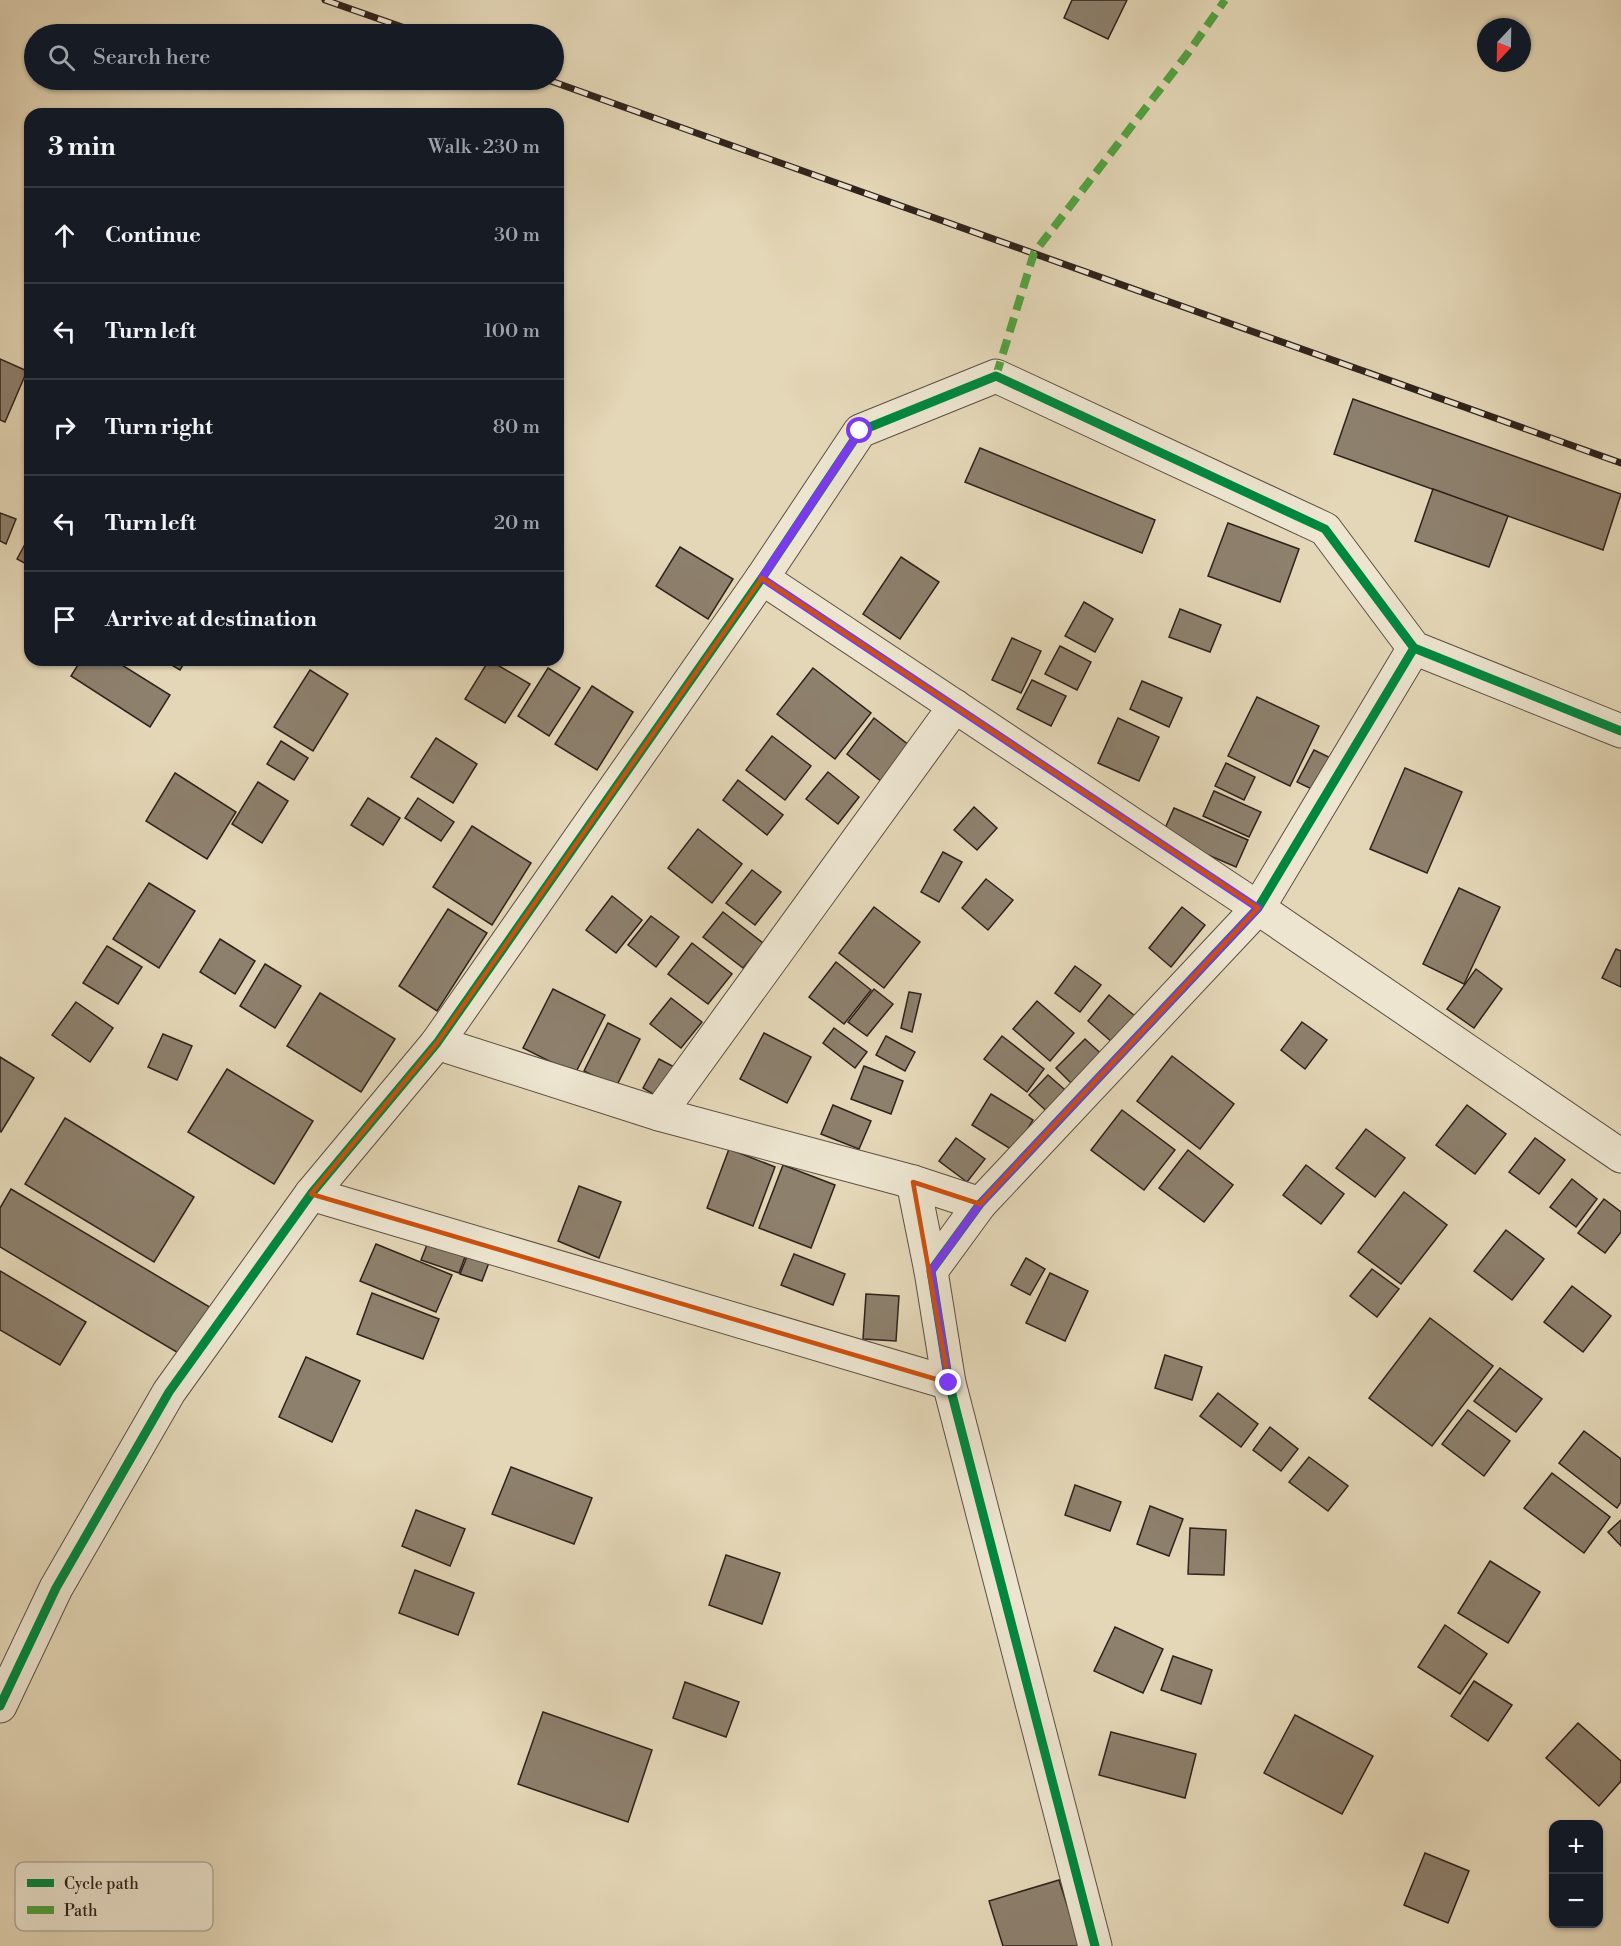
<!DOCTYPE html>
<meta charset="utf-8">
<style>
body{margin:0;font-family:"Libre Bodoni",serif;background:#242831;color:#f1f3f6}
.controls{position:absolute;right:18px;bottom:18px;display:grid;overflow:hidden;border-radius:12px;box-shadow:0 2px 4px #0004}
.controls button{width:54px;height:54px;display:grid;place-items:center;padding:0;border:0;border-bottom:2px solid #363941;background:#171b24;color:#f1f3f6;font:30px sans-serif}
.compass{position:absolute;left:1477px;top:18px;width:54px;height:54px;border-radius:50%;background:#171b24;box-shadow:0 2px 4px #0004;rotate:202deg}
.stop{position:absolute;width:18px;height:18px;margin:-14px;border:4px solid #7c3aed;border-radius:50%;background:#fff}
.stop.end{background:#7c3aed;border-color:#fff;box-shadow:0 2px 6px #0008}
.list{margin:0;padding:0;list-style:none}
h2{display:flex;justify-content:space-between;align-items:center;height:78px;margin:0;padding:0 24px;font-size:26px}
h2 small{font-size:20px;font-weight:400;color:#9ea1a6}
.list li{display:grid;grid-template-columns:39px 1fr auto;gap:18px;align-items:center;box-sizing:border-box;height:96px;padding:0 24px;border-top:2px solid #363941}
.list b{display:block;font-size:22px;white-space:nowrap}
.list em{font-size:20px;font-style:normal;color:#9ea1a6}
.icon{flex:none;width:33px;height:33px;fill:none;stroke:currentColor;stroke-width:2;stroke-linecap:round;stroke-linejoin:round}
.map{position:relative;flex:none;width:1621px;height:1946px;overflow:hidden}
.search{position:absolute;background:#171b24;box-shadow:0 2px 4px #0004;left:24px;top:24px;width:540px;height:66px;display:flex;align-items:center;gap:15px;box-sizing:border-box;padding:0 21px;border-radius:33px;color:#9ea1a6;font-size:22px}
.panel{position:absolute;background:#171b24;box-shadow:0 2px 4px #0004;left:24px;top:108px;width:540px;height:558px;border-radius:18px}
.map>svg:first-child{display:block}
</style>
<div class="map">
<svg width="1621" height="1946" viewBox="0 0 1621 1946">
<rect width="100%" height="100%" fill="#e4d7b7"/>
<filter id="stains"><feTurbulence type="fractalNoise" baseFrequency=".00333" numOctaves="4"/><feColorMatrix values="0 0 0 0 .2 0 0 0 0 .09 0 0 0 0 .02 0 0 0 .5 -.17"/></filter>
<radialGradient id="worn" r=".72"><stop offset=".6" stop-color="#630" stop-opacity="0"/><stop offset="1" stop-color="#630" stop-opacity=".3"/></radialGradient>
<g fill="#8d806d" stroke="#2f221d" stroke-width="1.5">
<path d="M1072,0H1127L1108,39L1064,18Z"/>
<path d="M0,359L27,371L5,422L0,420Z"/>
<path d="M1353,399L1621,494L1603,550L1334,454Z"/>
<path d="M980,448L1155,520L1142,553L965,482Z"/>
<path d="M1433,489L1508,516L1489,567L1415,541Z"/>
<path d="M0,513L16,519L6,544L0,541Z"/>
<path d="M1228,523L1299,549L1280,602L1208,576Z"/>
<path d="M30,535V566L17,559Z"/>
<path d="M680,547L733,579L708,619L656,586Z"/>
<path d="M901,557L939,582L900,639L863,614Z"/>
<path d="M1084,602L1113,619L1095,652L1065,636Z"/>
<path d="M1180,609L1221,625L1210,652L1169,637Z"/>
<path d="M1012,638L1041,651L1021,693L992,680Z"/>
<path d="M1060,646L1091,662L1077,690L1045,674Z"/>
<path d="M81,660H114L170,695L150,727L71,676Z"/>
<path d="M163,660H186L180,670Z"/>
<path d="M489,660L530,684L505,723L465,699Z"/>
<path d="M548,668L580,688L549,736L518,716Z"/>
<path d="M813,668L871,713L835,759L777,714Z"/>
<path d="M310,670L348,694L313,751L274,727Z"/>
<path d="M1032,680L1066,696L1051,726L1017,709Z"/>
<path d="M1142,681L1182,698L1169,727L1130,709Z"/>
<path d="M592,686L633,712L597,770L555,744Z"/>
<path d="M1257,697L1319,726L1290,786L1228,756Z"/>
<path d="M874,718L910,746L882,782L847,754Z"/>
<path d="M1118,718L1159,737L1139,781L1098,763Z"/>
<path d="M772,736L811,766L785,800L746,770Z"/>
<path d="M436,738L477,764L453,803L411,777Z"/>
<path d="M281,741L308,758L294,780L267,764Z"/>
<path d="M1314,750L1337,761L1320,793L1297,782Z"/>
<path d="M1226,763L1255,777L1244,800L1215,786Z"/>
<path d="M1405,768L1462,792L1427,873L1370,849Z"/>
<path d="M828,772L859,797L838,824L806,799Z"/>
<path d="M175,773L236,812L207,859L146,821Z"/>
<path d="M738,780L783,815L767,835L723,800Z"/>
<path d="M258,782L288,801L262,843L232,824Z"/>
<path d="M1214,791L1261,812L1249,837L1203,816Z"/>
<path d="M368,798L400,818L383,845L351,825Z"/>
<path d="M418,798L454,822L441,841L405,818Z"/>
<path d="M974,807L997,828L977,850L954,830Z"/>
<path d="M1174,808L1248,840L1236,867L1162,835Z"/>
<path d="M472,826L531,863L492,925L433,887Z"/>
<path d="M698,829L742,864L712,903L668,868Z"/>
<path d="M943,852L962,862L939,902L921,892Z"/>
<path d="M752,870L781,892L755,925L726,903Z"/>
<path d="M986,879L1013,900L988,930L962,908Z"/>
<path d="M149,883L195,911L159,968L113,939Z"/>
<path d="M1459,888L1500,907L1464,984L1423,964Z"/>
<path d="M612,896L642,920L616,953L586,930Z"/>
<path d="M874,907L920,942L884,988L839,953Z"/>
<path d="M1182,907L1205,925L1171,967L1149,948Z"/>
<path d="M448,909L487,933L437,1011L399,986Z"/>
<path d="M723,912L763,943L743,968L703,937Z"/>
<path d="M651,916L679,937L656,967L628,945Z"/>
<path d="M220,939L255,961L235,994L200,972Z"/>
<path d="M692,943L732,974L708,1004L668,974Z"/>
<path d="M107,946L142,967L118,1004L83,983Z"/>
<path d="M1616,949L1621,951V987L1602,978Z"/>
<path d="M836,962L871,990L844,1024L809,997Z"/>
<path d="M265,964L301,986L275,1028L240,1006Z"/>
<path d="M1075,966L1101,985L1080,1012L1055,993Z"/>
<path d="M1476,969L1502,989L1474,1028L1447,1009Z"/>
<path d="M553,989L605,1015L575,1074L523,1048Z"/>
<path d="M874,989L893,1004L867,1036L848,1022Z"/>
<path d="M909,992L921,994L912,1032L901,1028Z"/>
<path d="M320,993L395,1039L361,1092L287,1046Z"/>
<path d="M1109,995L1135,1016L1113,1043L1088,1021Z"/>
<path d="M671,998L702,1022L681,1048L650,1024Z"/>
<path d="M1037,1001L1074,1033L1050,1061L1013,1029Z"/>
<path d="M76,1002L113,1028L90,1062L52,1035Z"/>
<path d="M1302,1022L1327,1040L1305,1069L1281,1050Z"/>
<path d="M608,1023L640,1039L616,1087L584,1071Z"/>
<path d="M834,1028L867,1052L855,1068L823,1043Z"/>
<path d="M764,1033L811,1057L787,1103L740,1079Z"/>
<path d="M163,1034L192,1046L177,1080L148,1067Z"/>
<path d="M886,1036L915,1052L905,1071L876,1055Z"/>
<path d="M1002,1036L1044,1069L1027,1092L984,1059Z"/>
<path d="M1085,1039L1108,1060L1078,1090L1056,1068Z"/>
<path d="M1172,1056L1234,1104L1200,1149L1137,1101Z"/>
<path d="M0,1057L34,1078L1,1132L0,1131Z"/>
<path d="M659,1059L680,1070L663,1100L643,1088Z"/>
<path d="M864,1066L903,1081L891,1114L851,1099Z"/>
<path d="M227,1069L313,1121L274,1184L188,1132Z"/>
<path d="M1048,1075L1072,1096L1053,1117L1029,1095Z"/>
<path d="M991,1094L1033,1120L1014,1151L972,1125Z"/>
<path d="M833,1105L871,1121L859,1149L821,1134Z"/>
<path d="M1467,1105L1506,1134L1475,1174L1436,1145Z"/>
<path d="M1122,1110L1175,1150L1144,1190L1091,1150Z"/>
<path d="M65,1118L194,1197L154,1262L25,1184Z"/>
<path d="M1366,1129L1405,1158L1375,1197L1336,1168Z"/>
<path d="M956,1138L985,1159L967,1182L939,1161Z"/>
<path d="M1535,1138L1565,1160L1539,1194L1509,1172Z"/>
<path d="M729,1149L775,1167L753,1226L707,1208Z"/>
<path d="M1188,1150L1233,1185L1204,1222L1159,1188Z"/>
<path d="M783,1165L835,1185L811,1248L759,1228Z"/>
<path d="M1306,1165L1344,1194L1321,1224L1283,1195Z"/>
<path d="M1572,1179L1597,1199L1576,1227L1550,1207Z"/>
<path d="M579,1186L621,1202L599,1258L558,1241Z"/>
<path d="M11,1189L213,1309L185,1357L0,1247V1208Z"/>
<path d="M1404,1192L1447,1225L1401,1284L1358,1252Z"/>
<path d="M1604,1199L1621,1212V1232L1605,1253L1578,1233Z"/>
<path d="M1506,1230L1544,1259L1512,1300L1474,1271Z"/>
<path d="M432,1232L469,1246L459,1273L421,1260Z"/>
<path d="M376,1244L452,1275L436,1312L360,1281Z"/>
<path d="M472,1244L493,1252L482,1281L460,1274Z"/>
<path d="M794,1254L845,1274L833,1305L781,1285Z"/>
<path d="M1026,1258L1045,1269L1030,1295L1011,1285Z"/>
<path d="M1372,1269L1399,1289L1377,1317L1350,1296Z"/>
<path d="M0,1271L86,1322L60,1365L0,1330Z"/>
<path d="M1050,1273L1088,1291L1065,1341L1026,1323Z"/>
<path d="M1572,1286L1611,1316L1583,1352L1544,1322Z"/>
<path d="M372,1293L439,1319L423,1359L357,1334Z"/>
<path d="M866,1294L899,1296L896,1341L863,1339Z"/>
<path d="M1430,1318L1493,1366L1432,1446L1369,1398Z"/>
<path d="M1165,1355L1202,1367L1192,1400L1155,1388Z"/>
<path d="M306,1357L360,1381L332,1442L279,1417Z"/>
<path d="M1500,1368L1542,1399L1516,1432L1474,1401Z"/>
<path d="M1218,1393L1258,1424L1241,1447L1200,1416Z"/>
<path d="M1468,1410L1510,1441L1484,1476L1442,1444Z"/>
<path d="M1270,1427L1298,1449L1281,1471L1253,1450Z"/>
<path d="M1584,1431L1621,1459V1502L1617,1508L1559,1463Z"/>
<path d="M1309,1457L1348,1486L1328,1511L1289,1482Z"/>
<path d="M511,1467L592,1498L574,1544L492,1514Z"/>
<path d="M1552,1473L1610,1517L1584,1553L1524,1508Z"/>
<path d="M1075,1485L1121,1502L1110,1531L1065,1515Z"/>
<path d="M1150,1506L1183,1519L1169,1556L1137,1544Z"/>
<path d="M416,1510L465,1529L450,1566L402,1546Z"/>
<path d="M1621,1520V1546L1608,1532Z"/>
<path d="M1190,1528L1226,1530L1224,1575L1188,1574Z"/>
<path d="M726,1555L780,1573L762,1624L709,1605Z"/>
<path d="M1490,1561L1540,1592L1508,1643L1458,1613Z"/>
<path d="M415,1570L474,1593L458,1635L399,1613Z"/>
<path d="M1445,1625L1487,1654L1460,1694L1418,1667Z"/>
<path d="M1115,1627L1163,1649L1143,1693L1094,1671Z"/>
<path d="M1173,1656L1212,1670L1201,1704L1161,1690Z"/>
<path d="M1474,1681L1512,1705L1488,1741L1451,1716Z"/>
<path d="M685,1682L739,1702L726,1737L673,1718Z"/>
<path d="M543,1712L652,1750L628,1822L518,1784Z"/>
<path d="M1295,1715L1373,1756L1342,1814L1264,1773Z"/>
<path d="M1578,1723L1621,1761V1781L1599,1806L1546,1758Z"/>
<path d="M1111,1732L1196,1754L1185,1798L1099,1775Z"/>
<path d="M1425,1853L1469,1871L1448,1923L1404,1905Z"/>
<path d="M1059,1880L1080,1946H1003L989,1901Z"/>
</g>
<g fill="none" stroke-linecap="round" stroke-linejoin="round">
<g stroke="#5c4f44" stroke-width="35">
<g id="street">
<path d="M762,578L1258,908L1621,1156"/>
<path d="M437,1043L659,1114L913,1182L980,1204"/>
<path d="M659,1114L955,706"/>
<path d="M913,1182L931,1271"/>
<path d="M311,1194L949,1383"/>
<path d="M0,1706L56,1588L169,1392L311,1194L437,1043L762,578L860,431L996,376L1325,529L1414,648L1621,731"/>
<path d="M1095,1946L949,1383L931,1271L980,1204L1258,908L1414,648"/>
</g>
</g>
<use href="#street" stroke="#ede5d0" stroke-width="33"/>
<g stroke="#2f221d" stroke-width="7">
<g id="rail">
<path d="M325,0L422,34"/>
<path d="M548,80L1621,463"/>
</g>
</g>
<use href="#rail" stroke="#ede5d0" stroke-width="4.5" stroke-dasharray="14" stroke-linecap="butt"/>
<path stroke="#52a241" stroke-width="8" stroke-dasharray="15 8" stroke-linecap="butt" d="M996,376L1034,253L1188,53L1225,0"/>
<g stroke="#ede5d0" stroke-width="13">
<g id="cycleway">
<path d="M0,1706L56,1588L169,1392L311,1194L437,1043L762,578L860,431L996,376L1325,529L1414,648L1621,731"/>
<path d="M1095,1946L949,1383L931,1271L980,1204L1258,908L1414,648"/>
</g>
</g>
<use href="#cycleway" stroke="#00873e" stroke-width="9"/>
</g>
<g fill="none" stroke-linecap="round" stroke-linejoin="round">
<path stroke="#7c3aed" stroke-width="8" d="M860,431L762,578L1258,908L980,1204L931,1271L949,1383"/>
</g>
<path fill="none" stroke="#cc510f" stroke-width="4.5" stroke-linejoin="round" d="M762,578L1258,908L980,1204L913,1182L949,1383L311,1194L437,1043Z"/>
<rect x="15" y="1862" width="198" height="69" rx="9" fill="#ede5d0" stroke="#b4aa9a" stroke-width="1.5"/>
<rect x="27" y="1879" width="27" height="8" fill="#00873e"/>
<rect x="27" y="1906" width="27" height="8" fill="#52a241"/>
<g font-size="16" fill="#2f221d">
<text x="64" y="1889">Cycle path</text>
<text x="64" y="1916">Path</text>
</g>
<rect width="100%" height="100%" filter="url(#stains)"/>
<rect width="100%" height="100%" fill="url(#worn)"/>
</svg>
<div class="controls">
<button>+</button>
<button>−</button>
</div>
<svg class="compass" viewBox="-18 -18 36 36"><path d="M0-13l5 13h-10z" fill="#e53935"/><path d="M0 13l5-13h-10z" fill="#9ea1a6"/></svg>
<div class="stop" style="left:860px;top:431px"></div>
<div class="stop end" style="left:949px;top:1383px"></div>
<div class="search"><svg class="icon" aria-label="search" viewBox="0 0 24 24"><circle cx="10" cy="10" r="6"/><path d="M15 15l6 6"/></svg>Search here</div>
<section class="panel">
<h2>3 min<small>Walk · 230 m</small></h2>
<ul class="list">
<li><svg class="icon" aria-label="ahead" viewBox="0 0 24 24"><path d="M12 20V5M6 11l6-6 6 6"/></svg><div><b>Continue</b></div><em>30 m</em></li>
<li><svg class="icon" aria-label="left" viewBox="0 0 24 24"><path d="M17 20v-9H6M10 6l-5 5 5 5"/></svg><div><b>Turn left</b></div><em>100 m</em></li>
<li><svg class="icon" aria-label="right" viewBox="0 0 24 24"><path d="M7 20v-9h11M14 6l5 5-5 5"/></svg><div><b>Turn right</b></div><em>80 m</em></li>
<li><svg class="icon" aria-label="left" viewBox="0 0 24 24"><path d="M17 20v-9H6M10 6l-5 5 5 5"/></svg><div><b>Turn left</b></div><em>20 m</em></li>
<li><svg class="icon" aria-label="arrive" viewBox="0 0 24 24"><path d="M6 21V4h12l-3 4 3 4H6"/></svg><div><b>Arrive at destination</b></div></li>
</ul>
</section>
</div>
